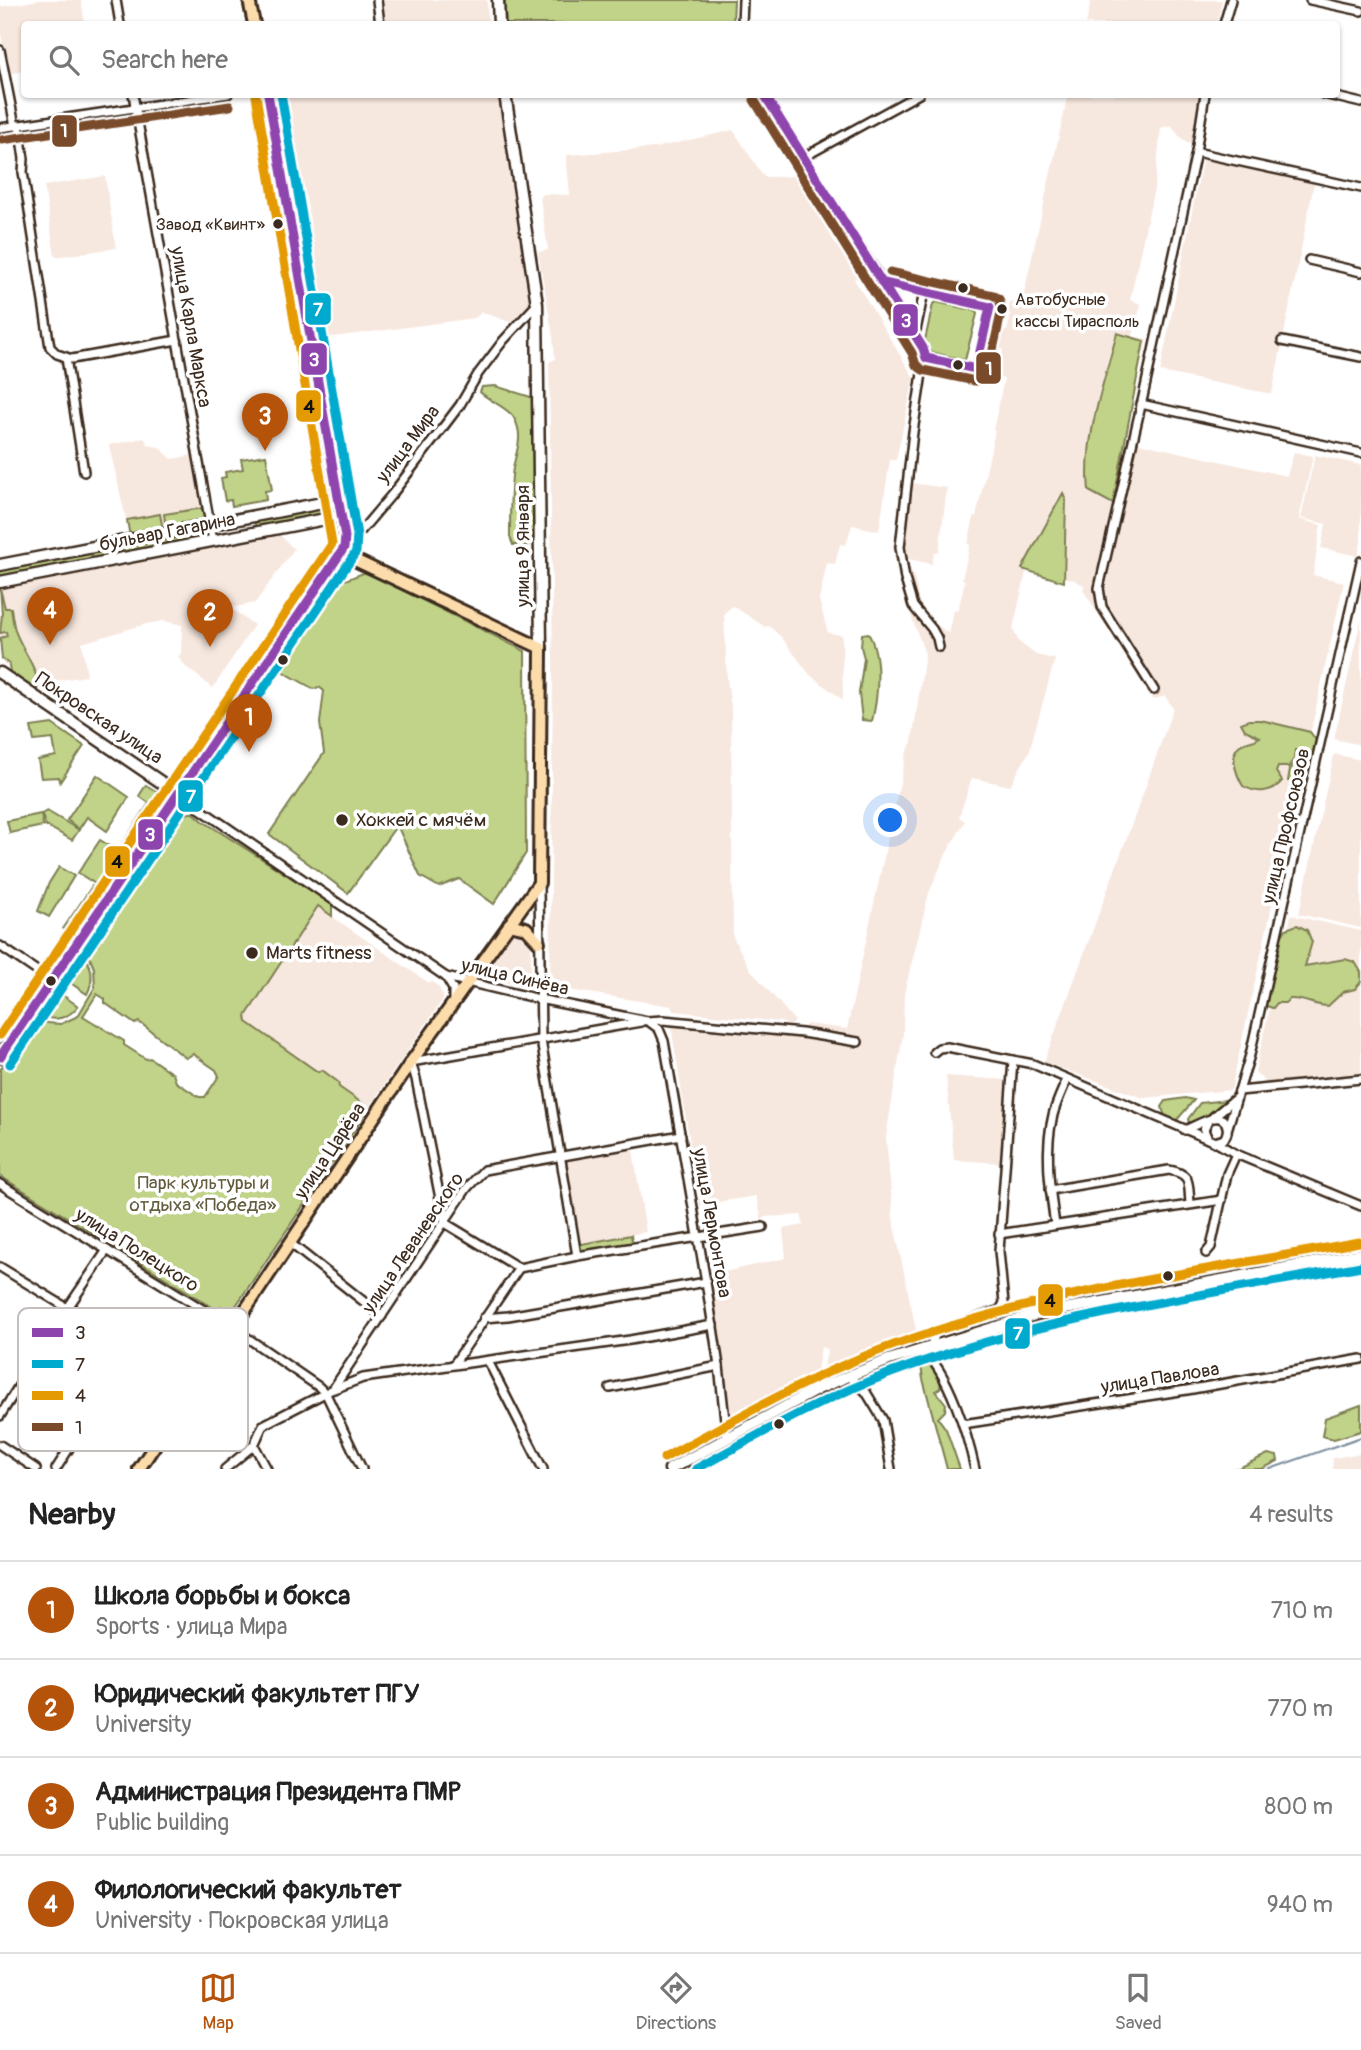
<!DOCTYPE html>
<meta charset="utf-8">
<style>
body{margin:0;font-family:Pangolin,sans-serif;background:#f6f6f6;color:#222}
.you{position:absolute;left:891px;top:821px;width:24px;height:24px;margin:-18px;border:5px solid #fff;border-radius:50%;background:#1a73e8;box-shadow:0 0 0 10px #1a73e833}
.badge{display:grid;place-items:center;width:46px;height:46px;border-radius:50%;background:#b45309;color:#fff;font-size:23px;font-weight:700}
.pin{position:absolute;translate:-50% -58px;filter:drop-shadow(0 2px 4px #0008)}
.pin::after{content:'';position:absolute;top:37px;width:24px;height:21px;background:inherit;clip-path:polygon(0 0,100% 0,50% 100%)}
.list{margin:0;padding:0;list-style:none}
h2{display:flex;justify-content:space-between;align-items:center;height:91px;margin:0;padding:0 28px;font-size:30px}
h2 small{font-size:23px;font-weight:400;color:#767676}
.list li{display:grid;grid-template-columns:46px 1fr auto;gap:21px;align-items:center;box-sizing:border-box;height:98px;padding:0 28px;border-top:2px solid #e0e0e0}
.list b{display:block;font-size:26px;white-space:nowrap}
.list p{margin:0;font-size:23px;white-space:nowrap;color:#767676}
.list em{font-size:23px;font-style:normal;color:#767676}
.icon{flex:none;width:38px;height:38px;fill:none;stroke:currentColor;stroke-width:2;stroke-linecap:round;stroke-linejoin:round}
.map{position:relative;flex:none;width:1361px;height:1469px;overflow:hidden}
.search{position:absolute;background:#fff;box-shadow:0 2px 5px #0004;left:21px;right:21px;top:21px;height:77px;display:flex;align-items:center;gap:18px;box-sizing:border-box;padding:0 24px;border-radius:7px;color:#767676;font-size:26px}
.sheet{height:483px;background:#fff}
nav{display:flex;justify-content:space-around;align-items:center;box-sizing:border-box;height:98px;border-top:2px solid #e0e0e0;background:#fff;font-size:19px;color:#767676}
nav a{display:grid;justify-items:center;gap:4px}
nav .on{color:#b45309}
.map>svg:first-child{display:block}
</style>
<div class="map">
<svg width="1361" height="1469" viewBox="0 0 1361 1469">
<rect width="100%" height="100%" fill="#fff"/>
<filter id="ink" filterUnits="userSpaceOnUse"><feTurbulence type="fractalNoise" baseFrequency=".0143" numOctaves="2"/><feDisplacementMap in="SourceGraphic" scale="14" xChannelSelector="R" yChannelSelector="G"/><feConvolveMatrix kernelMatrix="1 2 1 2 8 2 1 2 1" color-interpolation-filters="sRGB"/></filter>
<g filter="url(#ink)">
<g fill="#f7e8df">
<path d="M39,0H81L85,24H24V71L8,74L0,28V7Z"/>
<path d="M382,0H487L488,24H385Z"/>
<path d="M1091,0H1222L1217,24H1086Z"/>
<path d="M280,94L501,95L529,303L515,324L482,312L475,318L326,338L316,276L306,260L278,100Z"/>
<path d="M1068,95H1203L1194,136L1197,138L1195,148L1179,136L1171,125L1161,128L1155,184L1130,300L1141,304L1133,336L1147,339L1112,489L1138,443L1287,476L1294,452L1313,456L1299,519L1321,525L1313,575L1344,582L1231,1090L1143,1098L1044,1062L1144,791L1173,708L1165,696L1153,700L1083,590L1084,585L1074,580L1027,568L1013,629L1019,642L1036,655L1055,659L1029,752L1010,786L972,778L959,817L965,821L945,856L929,893L904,994L903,1034L886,1137L894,1225L916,1330L910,1341L902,1347L890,1349V1352L827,1376L822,1373L828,1349L821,1347L815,1383L732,1422L711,1275L786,1258L783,1229L804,1225L801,1215L765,1217L762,1221L756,1196L700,1205L671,1026L802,1038L806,1024L847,1029L906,755L912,741L925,654L900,586L892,544L904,548L916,584L918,598L924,611L931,620L949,634L954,610L958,611L965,580L962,579L970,545L968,544L974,517H976L995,431L993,430L1004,379L994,376L997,362L1000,363L1003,350L1000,349L1004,331H1007L1011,314L1008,313L1010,302L1020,304L1024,293Z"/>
<path d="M733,130L764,177L804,176L863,273L854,279L914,378L896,460H890L879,531L852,525L846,545L840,544L835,564L827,563L819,600L828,633L842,635L843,700L810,675L781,637L769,626L765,627L733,606L724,613L727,678L731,707L733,937L750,969L795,1021L791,1026L781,1022L674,1011L671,1006L550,987L553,670L549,362L555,359L553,337L538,252L548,250L540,197L544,194L570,195L566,155L655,148Z"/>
<path d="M1203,157L1315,179L1272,394L1160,372Z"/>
<path d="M105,176L116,248L55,257L44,186Z"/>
<path d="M144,438L149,445L159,447L172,459L194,455L206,522L130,537L109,445Z"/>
<path d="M1315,455L1361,465V543L1358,556L1321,548L1326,524L1301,518Z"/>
<path d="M911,483L947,488L939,552L934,554L932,564L908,559L905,546Z"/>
<path d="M276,531L294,549L255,603L230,608L254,625L213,688L186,667L178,657L181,653L182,625L164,621L146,624L82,643L87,676L54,681L48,693L3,663L0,648V582Z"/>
<path d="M1361,619V745L1334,739Z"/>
<path d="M1334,754L1361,760V928L1299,914Z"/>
<path d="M318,907L429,983L431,981L438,986L444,998L369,1107L247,1022L246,1017Z"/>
<path d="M1291,915L1361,931V1074L1270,1086L1255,1072Z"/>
<path d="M511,926H517L531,937V989L477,975Z"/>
<path d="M946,1076L1008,1080L1002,1163L954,1160Z"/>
<path d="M633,1150L646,1232L575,1244L562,1160Z"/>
<path d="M1361,1453V1469H1332L1333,1458Z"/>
</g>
<g fill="#c0d388" stroke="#7e7e53" stroke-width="2" fill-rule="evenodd">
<path d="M504,0H734L733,24H506Z"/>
<path d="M936,302L975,311L977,314L965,360L931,352L925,340L933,304Z"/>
<path d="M1117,333L1144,341L1113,504L1089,491C1083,439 1104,383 1117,333Z"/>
<path d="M495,386L534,398V542L528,545H513L510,537C510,517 510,496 512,476C513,456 526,439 514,418C509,408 489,401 480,392L482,387Z"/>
<path d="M266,455L272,490L265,491L266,500L232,506L231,500L225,501L221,478L226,477L225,472L243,469L241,459Z"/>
<path d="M1063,493L1066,500L1064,582L1022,569Z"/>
<path d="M323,504L326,516L256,529L254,518Z"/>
<path d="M204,508L206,522L166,530L164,514Z"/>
<path d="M160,514L163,530L130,537L127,520Z"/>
<path d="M206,528L208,540L0,580V567Z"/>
<path d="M366,572L525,651L526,853L494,904L459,879L439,887L420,876L397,825L348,893L269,834L324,753L320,723L324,691L319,687L314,689L280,670L284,654H290L295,646L293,642L337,583Z"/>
<path d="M0,588L5,608H11C12,615 13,623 15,630C20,648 44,675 36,693L10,674L9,664L2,659L0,638L7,636L6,632L0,633L2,614Z"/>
<path d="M868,633C882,655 878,697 872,721L862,720L859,693L864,658L861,647L862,634Z"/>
<path d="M1249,720H1261L1310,732L1316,740V749L1308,774L1297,783L1288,781L1290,769L1300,756V751L1295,750L1294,759L1288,767H1278L1276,772L1282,781C1272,793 1257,794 1243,786C1237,776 1226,749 1244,743C1251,741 1253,742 1260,737L1245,730L1241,723Z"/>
<path d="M52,724L84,746L60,782L59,777L41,778L38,760L56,756L53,739L34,741L31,727Z"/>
<path d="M97,775L129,797L107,831L87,817L79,829L67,820Z"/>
<path d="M146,785L164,796L129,849L122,844L149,803L139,796Z"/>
<path d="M47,811L79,830L72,840L45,825L42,814Z"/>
<path d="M189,813H194L203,821L332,904V916L318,906L246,1016L247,1022L318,1072L322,1070L338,1082L339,1087L369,1108L231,1313L221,1306L217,1310L0,1176V1070L33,1022L61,1024L78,1016L95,987L94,968L87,951L176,819ZM97,994L105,999V1003L135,1024L139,1022L186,1058L193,1054L216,1070L219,1076L205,1097H199L176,1082L173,1074L150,1058L146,1059L124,1045V1041L83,1016Z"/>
<path d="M41,814L43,826L10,833L7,821Z"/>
<path d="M100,840L123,854L102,888L78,873Z"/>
<path d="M59,867L74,876L49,917L38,911L49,883Z"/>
<path d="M92,886L100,891L71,934L63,929Z"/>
<path d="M1297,925L1307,930L1312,942L1305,966L1345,959L1355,962L1361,972V982L1355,989L1343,992L1328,1006C1313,1006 1304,998 1290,999L1285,1003H1277L1273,1008L1266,1006V997L1281,937L1286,929Z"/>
<path d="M83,954C93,966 94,981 87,994L66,980Z"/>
<path d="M58,992L78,1006C69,1018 55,1022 41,1016Z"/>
<path d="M1185,1098L1194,1100L1177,1120L1165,1117L1162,1107L1166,1101Z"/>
<path d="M1227,1100L1197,1123L1189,1124L1188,1119L1200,1103Z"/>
<path d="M631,1235L633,1247L578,1256L576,1245Z"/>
<path d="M927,1362C935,1367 942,1379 940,1388L936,1391L946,1404L945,1411L938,1418L946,1429L960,1469H947L923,1379L921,1366Z"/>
<path d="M1361,1405V1431L1334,1439L1322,1436L1325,1418Z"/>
<path d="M1268,1454L1277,1456L1278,1461L1262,1469H1231L1239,1468Z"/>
</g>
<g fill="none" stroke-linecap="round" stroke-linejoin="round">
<path stroke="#7f8fa0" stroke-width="2" d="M1270,1469L1361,1437"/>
<g stroke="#3b2a1e" stroke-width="12">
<g id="street">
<path d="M116,0L120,24"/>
<path d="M377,0L380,24"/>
<path d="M1310,0L1361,11"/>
<path d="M742,24L743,0"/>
<path d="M1224,24L1231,0"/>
<path d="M0,50L15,126"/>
<path d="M133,94L213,541"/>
<path d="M764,94L802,158L884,283L925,354L913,432L900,547L905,579L913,606L932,629L937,638L939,647"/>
<path d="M1323,94L1361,103"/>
<path d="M19,125L24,159L23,172L50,347L57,354L72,359L177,340"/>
<path d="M0,128L228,94"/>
<path d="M1196,152L1361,188"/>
<path d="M802,158L919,94"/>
<path d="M1309,260L1361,272"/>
<path d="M884,283L990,307L976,369L926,358"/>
<path d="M915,335L924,292"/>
<path d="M1282,341L1361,357"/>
<path d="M66,358L84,472"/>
<path d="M1141,404L1361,453"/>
<path d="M344,551L393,493L460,405L478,374L503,341L537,304"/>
<path d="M1154,690L1102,607L1099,588L1143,397L1196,152L1205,94"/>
<path d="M177,793L446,977L539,999L647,1021L663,1020L802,1033L858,1042"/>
<path d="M539,885L541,1040L577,1256"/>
<path d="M0,946L50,980"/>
<path d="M446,977L453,989V1002"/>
<path d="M648,1021L659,1029L664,1041L706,1282L719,1366L727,1438"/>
<path d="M934,1052L939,1048L947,1047L1033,1064L1208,1139"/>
<path d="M1239,1091L1361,1079"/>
<path d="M1213,1117L1236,1098"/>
<path d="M1228,1127L1250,1055L1361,561"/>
<path d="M1185,1130C1194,1126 1205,1120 1214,1118C1228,1116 1230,1131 1224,1139L1215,1142L1208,1139L1204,1130L1208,1121"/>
<path d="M1215,1142L1236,1154L1361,1206"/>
<path d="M0,1184L233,1328L319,1387L326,1394L362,1469"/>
<path d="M1050,1190L1169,1170C1192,1174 1188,1183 1190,1203"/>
<path d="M445,1223L416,1079L411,1062L641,1022"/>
<path d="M445,1223L519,1268"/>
<path d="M1055,1225C1050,1189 1044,1151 1053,1115C1056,1103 1062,1091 1067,1079"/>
<path d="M999,1234L1222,1200"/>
<path d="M290,1243L382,1316"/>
<path d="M1206,1253L1211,1247L1227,1174L1236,1154"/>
<path d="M0,1267L133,1348L56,1469"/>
<path d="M519,1268L577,1256L763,1227"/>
<path d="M484,1318L508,1316L706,1282"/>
<path d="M930,1347L937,1331L1000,1310L1004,1303L999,1251L1013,1060"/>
<path d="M922,1350C949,1371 968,1437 975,1469"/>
<path d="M488,1361L543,1469"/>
<path d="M454,1364L519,1268"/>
<path d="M849,1376L866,1392L883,1420L891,1469"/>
<path d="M610,1388L719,1366"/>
<path d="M334,1389L363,1378L630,1340L713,1325"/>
<path d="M0,1416L67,1309L107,1250"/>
<path d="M963,1424L1187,1390L1361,1359"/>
<path d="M0,1445L36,1469"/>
<path d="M225,1469L254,1445"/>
<path d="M267,1469L254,1445L263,1425L333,1389L467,1188L484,1170L681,1135"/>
</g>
</g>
<g stroke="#3b2a1e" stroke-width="15">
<g id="secondary">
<path d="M498,0L499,24"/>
<path d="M505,94L537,304L541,648"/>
<path d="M0,565L338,500"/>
<path d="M0,582L341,516"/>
<path d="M0,673L177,793"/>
<path d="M670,1469L818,1389L849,1376L889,1360L1038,1314L1361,1254"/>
</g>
</g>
<g stroke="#3b2a1e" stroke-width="16">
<g id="primary">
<path d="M249,0L254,24"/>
<path d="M509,924L526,928L539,942"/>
<path d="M0,1057L344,548L345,537L268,94"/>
<path d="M139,1469L411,1062L539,883L541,648L342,554"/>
</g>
</g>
<use href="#street" stroke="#fff" stroke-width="7"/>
<use href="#secondary" stroke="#fff" stroke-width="10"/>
<use href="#primary" stroke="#fddcac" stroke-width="10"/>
<g stroke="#fff" stroke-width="14">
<g id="bus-1">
<path d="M764,94L923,348L926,358L976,369L990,307L884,283"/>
<path d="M0,1057L344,548L345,537L268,94"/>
</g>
</g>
<g stroke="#fff" stroke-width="14">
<g id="bus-2">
<path d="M10,1064L356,552L357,535L281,94"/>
<path d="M696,1469C760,1434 822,1398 891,1373C1039,1317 1205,1295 1361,1266"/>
</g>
</g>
<g stroke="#fff" stroke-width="14">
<g id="bus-3">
<path d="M0,1035L332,544L256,96"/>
<path d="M664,1458C736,1419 806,1378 883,1349C1035,1292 1199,1272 1359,1242"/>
</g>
</g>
<g stroke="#fff" stroke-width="14">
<g id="bus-4">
<path d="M754,100L912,353L916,365L923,370L975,381L984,378L988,372L1002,309L999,299L993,295L890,272"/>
<path d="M2,140L230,106"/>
</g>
</g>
<use href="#bus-1" stroke="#8e44ad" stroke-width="9"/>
<use href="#bus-2" stroke="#00a9ce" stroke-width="9"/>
<use href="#bus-3" stroke="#e49a03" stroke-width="9"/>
<use href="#bus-4" stroke="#7a4b2a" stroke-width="9"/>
</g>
</g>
<g fill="#3b2a1e" stroke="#fff" stroke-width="2.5">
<circle cx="278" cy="224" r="6"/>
<circle cx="963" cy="288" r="6"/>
<circle cx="1002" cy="309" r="6"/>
<circle cx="958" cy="365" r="6"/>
<circle cx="283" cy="660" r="6"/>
<circle cx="342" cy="820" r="7"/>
<circle cx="252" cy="953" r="7"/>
<circle cx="51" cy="981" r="6"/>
<circle cx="1168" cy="1276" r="6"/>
<circle cx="779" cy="1424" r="6"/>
</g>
<g text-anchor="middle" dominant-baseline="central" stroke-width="7" stroke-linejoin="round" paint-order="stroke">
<g font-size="17" fill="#3b2a1e" stroke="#fff" text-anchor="end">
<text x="265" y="224">Завод «Квинт»</text>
<text x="1015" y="299" text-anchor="start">Автобусные<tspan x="1015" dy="22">кассы Тирасполь</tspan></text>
</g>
<g font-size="19" fill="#3b2a1e" stroke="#fff">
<text transform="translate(191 327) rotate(80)">улица Карла Маркса</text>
<text transform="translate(408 444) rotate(-53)">улица Мира</text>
<text transform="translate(167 532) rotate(-11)">бульвар Гагарина</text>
<text transform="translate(523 546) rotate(-90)">улица 9 Января</text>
<text transform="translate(99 718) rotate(34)">Покровская улица</text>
<text transform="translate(1286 826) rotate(-77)">улица Профсоюзов</text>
<text transform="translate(515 977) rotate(13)">улица Синёва</text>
<text transform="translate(330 1151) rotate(-56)">улица Царёва</text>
<text transform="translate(712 1223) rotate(80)">улица Лермонтова</text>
<text transform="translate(413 1243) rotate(-56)">улица Леваневского</text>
<text transform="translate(137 1250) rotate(32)">улица Полецкого</text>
<text transform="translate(1160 1378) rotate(-9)">улица Павлова</text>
</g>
<g font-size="19" fill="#3b2a1e" stroke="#fff" text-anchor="start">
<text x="356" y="820">Хоккей с мячём</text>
<text x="266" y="953">Marts fitness</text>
</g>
<g font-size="19" fill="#635d3e" stroke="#fff">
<text x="203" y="1183">Парк культуры и<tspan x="203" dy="22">отдыха «Победа»</tspan></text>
</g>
</g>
<rect x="18" y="1308" width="230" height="143" rx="10" fill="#fff" stroke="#c4bfbc" stroke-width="2"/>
<rect x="32" y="1328" width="31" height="9" fill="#8e44ad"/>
<rect x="32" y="1360" width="31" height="8" fill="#00a9ce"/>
<rect x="32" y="1391" width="31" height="9" fill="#e49a03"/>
<rect x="32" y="1423" width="31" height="8" fill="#7a4b2a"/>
<g font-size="19" fill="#3b2a1e">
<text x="75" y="1339">3</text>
<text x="75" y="1371">7</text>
<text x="75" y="1402">4</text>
<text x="75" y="1434">1</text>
</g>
<g stroke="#fff" stroke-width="2.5">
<rect x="51" y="114" width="27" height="34" rx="7" fill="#7a4b2a"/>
<rect x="304" y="292" width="28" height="34" rx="7" fill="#00a9ce"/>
<rect x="892" y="303" width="27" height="34" rx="7" fill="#8e44ad"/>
<rect x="300" y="342" width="28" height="34" rx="7" fill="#8e44ad"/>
<rect x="975" y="351" width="27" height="34" rx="7" fill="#7a4b2a"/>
<rect x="295" y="389" width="27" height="34" rx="7" fill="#e49a03"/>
<rect x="177" y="779" width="27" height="34" rx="7" fill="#00a9ce"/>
<rect x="137" y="818" width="27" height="33" rx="7" fill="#8e44ad"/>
<rect x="104" y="845" width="27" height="33" rx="7" fill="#e49a03"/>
<rect x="1037" y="1283" width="27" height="34" rx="7" fill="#e49a03"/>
<rect x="1004" y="1317" width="27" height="33" rx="7" fill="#00a9ce"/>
</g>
<g font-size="19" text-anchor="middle" font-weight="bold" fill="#fff">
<text x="64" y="137">1</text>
<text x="318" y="316">7</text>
<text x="906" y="327">3</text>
<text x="314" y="366">3</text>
<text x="989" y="375">1</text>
<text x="191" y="803">7</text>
<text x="150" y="841">3</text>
<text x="1018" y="1340">7</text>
</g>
<g font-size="19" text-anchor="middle" font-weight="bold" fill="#111">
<text x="309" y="413">4</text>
<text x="117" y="868">4</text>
<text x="1050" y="1307">4</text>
</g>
</svg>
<div class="you"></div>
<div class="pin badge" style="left:249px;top:752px">1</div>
<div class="pin badge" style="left:210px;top:647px">2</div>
<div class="pin badge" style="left:265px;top:451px">3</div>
<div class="pin badge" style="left:50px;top:645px">4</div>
<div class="search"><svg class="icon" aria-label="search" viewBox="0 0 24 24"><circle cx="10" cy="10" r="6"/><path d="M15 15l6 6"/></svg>Search here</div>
</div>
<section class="sheet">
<h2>Nearby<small>4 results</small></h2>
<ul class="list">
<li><span class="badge">1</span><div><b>Школа борьбы и бокса</b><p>Sports · улица Мира</p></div><em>710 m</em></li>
<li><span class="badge">2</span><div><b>Юридический факультет ПГУ</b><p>University</p></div><em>770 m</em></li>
<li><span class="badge">3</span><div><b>Администрация Президента ПМР</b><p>Public building</p></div><em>800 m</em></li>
<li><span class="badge">4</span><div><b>Филологический факультет</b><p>University · Покровская улица</p></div><em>940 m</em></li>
</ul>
</section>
<nav>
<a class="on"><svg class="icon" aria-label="map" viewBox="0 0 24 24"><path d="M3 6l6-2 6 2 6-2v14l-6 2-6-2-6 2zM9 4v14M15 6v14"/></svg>Map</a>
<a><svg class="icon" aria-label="directions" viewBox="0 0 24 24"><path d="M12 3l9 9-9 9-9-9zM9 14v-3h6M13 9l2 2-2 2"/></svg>Directions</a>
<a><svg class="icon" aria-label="saved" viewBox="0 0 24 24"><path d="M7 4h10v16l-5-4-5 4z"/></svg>Saved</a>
</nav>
